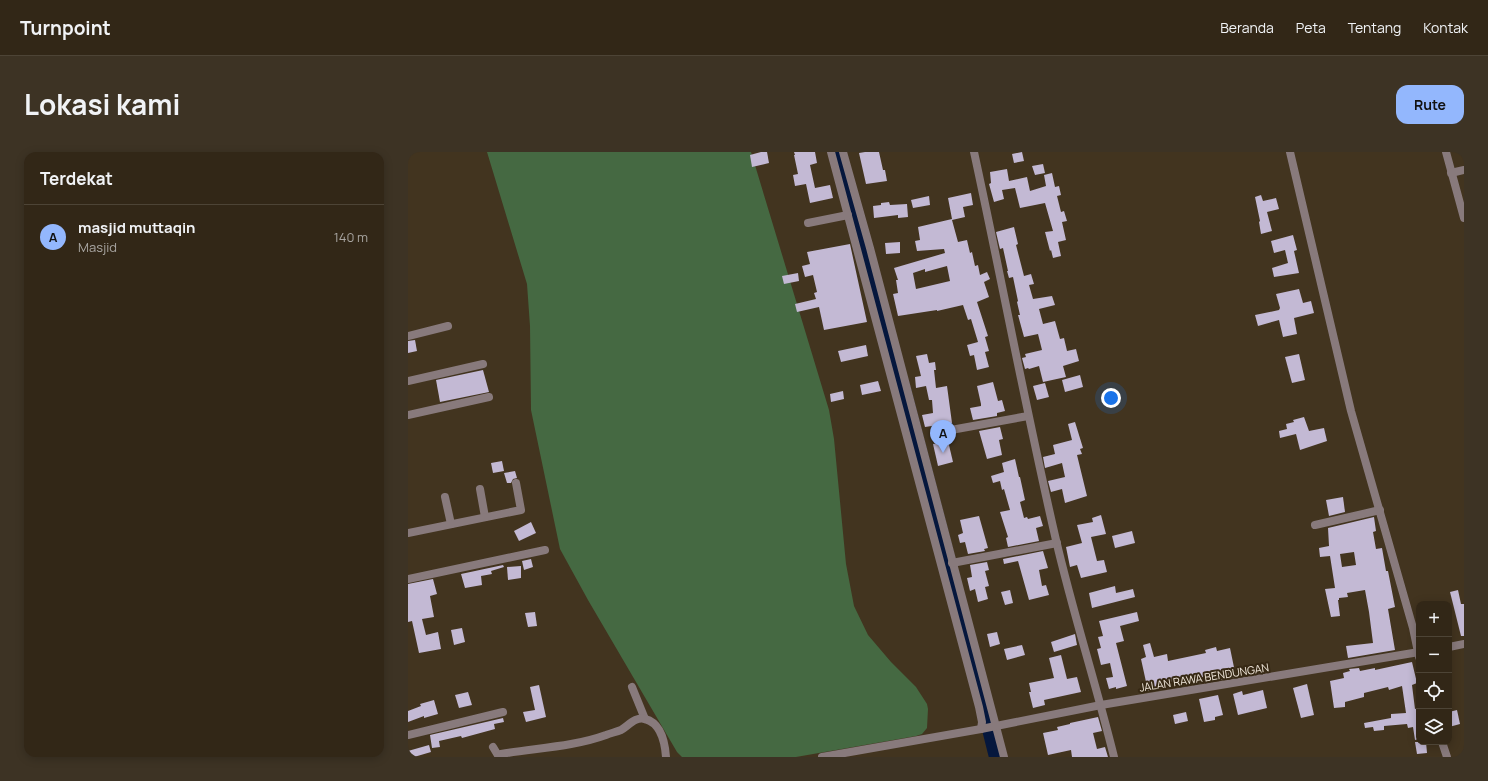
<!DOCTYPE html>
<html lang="id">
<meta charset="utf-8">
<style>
body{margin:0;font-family:Manrope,sans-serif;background:#3d3324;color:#f1f3f6}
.controls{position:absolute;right:12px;bottom:12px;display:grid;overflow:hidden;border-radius:8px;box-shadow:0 2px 10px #0003}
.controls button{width:36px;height:36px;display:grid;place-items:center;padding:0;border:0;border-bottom:1px solid #4d4436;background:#322717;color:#f1f3f6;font:20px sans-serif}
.you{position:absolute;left:703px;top:246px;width:14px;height:14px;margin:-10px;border:3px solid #fff;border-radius:50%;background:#1a73e8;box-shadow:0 0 0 6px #1a73e833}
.badge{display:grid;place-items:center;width:26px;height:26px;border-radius:50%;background:#93b7fd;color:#111;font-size:13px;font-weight:700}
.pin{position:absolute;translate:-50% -33px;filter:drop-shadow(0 1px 2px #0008)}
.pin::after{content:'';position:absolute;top:21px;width:14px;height:12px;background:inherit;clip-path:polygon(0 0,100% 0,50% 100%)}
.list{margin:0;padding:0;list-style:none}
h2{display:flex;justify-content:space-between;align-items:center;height:52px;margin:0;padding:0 16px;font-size:17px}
h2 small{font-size:13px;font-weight:400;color:#a8a5a1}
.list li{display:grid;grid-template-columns:26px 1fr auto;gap:12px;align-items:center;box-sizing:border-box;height:64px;padding:0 16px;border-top:1px solid #4d4436}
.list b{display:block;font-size:15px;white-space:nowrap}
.list p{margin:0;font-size:13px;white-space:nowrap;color:#a8a5a1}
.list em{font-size:13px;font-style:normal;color:#a8a5a1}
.icon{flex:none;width:22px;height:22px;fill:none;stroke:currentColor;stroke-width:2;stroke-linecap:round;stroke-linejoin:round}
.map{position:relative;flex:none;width:1056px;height:605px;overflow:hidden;border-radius:12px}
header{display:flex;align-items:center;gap:24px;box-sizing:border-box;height:56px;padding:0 20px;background:#322717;border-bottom:1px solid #4d4436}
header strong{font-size:19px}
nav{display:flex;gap:22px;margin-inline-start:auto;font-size:14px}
.intro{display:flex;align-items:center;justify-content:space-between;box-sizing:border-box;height:96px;padding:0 24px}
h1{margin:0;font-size:28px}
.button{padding:10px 18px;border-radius:12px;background:#93b7fd;color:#111;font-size:14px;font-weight:700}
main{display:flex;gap:24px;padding:0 24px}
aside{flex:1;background:#322717;border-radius:12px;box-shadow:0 2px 10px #0003}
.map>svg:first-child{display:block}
</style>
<header>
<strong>Turnpoint</strong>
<nav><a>Beranda</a><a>Peta</a><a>Tentang</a><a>Kontak</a></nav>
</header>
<div class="intro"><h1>Lokasi kami</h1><a class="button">Rute</a></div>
<main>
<aside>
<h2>Terdekat<small></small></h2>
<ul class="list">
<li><span class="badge">A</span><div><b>masjid muttaqin</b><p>Masjid</p></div><em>140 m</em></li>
</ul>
</aside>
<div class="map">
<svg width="1056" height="605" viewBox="0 0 1056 605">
<rect width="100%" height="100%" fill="#42341f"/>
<path fill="#456942" d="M79,0H343L421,258L426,287L438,412L446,454L460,483L483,510L508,535L519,552L520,557L519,576L514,582L508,584L388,605H274L269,600L180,448L152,397L123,258L122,174L119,132Z"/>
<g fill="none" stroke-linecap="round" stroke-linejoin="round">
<path stroke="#05173d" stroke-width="16" d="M430,0L479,184L495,238L537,398L589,605"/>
</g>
<g fill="#c3b9d4" fill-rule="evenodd">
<path d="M353,0H359L361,11L344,15L342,3Z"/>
<path d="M386,0H407L409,11L402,13L407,36L422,33L425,46L402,51L398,32L387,34L385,23L390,22L386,3H387Z"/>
<path d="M457,0H471L475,18H477L479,29L458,32L451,1Z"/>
<path d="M614,0L616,9L606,11L604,2Z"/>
<path d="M635,12L637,21L627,23L624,14Z"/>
<path d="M599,17L601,29L619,25L622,39L638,34L636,23L644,21L647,35L651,34L653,43L649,44L653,60L656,59L659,69L654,70L658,88L650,90L653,104L645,106L643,98L642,99L637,80L645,79L637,51L612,56L607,36L594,38L596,47L586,50L581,32L583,31L582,20Z"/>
<path d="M563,41L565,53L555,55L557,65L544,68L550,90L559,88L562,101L564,100L567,114L570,113L572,123L579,120L582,127L576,130L581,145L569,150L580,184L577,185L581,199L577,200L581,215L569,218L566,203L562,204L559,193L570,190L563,167L560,168L555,153L529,159V158L490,164L485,142L490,141L488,128H490L486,116L537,101L536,97L509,99L507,89L512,88L510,75L544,67L540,46ZM539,114L542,129L508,137L505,121L517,117V120Z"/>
<path d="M853,43L855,49L868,46L871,57L859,60L864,79L853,82L851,70L852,69L847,45Z"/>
<path d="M521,44L522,53L505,56L503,48Z"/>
<path d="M481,50L482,53L499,52L500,65L490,66V63L466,66L465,54L473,53V51Z"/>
<path d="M606,75L610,92L608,93L616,124L623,122L626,132L621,133L625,147L644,144L647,153L631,157L635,172L647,169L652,187L656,186L659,199L668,197L671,209L655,214L658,225L635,230L631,214L621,217L620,216L617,217L614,206L618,205L617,202L634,198L630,182L616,185L610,163H612L609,150L610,149L605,125L601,126L599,119H600L595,96L592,97L591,93L588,80Z"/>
<path d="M885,83L889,98L886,99L891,121L866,125L864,116L880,111L877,98L866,101L863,89Z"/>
<path d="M492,90V101L478,102L477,91Z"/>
<path d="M442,92L459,170L416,178L411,155L389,160L387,152L408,147L406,141L409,140L405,123L397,125L394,114L402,112L399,100Z"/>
<path d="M390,121L391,129L376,132L374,124Z"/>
<path d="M891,137L895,151L903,149L906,161L886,166L889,182L875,185L871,168L850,174L847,163L871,158L872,156L868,142Z"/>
<path d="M7,188L9,199L0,201V189Z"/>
<path d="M458,193L460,204L433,210L430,199Z"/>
<path d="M519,202L521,211L527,210L528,218H526L528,236L539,234L544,271L517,275L514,263L525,261L524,248H521L518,234L508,236L507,225L513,224L508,204Z"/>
<path d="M891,202L897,228L884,231L877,205Z"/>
<path d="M75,218L81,240L32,250L28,228Z"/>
<path d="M672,223L675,235L657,240L654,228Z"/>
<path d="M470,229L473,239L454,243L452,233Z"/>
<path d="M585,230L590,249L594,248L597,259L589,261V264L565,268L562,256L573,254V252L569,234Z"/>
<path d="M637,231L641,245L629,248L625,234Z"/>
<path d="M435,239L436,247L423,250L422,242Z"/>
<path d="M896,265L901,279L916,276L919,289L892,298L888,282L872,286L871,279L879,277L878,272L886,270L885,268Z"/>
<path d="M667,270L675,296L672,297L674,302L669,303L679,344L657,351L654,337L643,340L640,329L657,325L654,311L637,316L635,305L647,302L645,293L664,288L660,272Z"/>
<path d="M592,275L595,287L591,288L594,303L579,307L571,279Z"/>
<path d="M540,289L545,310L530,314L525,292Z"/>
<path d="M607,307L611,325H612L617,348L612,350L616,366L619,365L620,367L632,364L635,374L628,376L631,389L600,395L598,386L600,385L592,360L602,358L596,337L594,338L592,329L585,331L583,324L596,320L594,311Z"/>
<path d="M94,309L96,319L85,321L83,311Z"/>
<path d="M107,319L109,326L105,327L103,331H99L96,321Z"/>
<path d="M935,345L937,360L921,364L918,348Z"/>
<path d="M693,363L698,382L683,385L689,409L696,408L699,420L673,426L669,413L662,415L658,395L674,391L669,373L685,370L684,366Z"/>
<path d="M571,364L580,396L576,397L577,399L560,402L557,390L552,391L550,383L555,381L552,368Z"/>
<path d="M966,365L968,379L965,380L968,397L974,396L978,419H980L987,455L980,457L987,498L940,506L938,494L965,491L961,460L957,438L939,441L940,445L931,446V448H930L932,464L923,465L917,437L927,436L922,404L912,405L911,396L921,394L920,376ZM946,400L948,413L934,415L932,402Z"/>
<path d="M123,370L128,381L111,389L106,379Z"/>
<path d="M724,379L727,391L707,396L704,384Z"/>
<path d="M635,399L640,416L631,418L634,434L638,433L641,443L621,448L610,409L596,412L595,407Z"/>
<path d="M123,407L125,415L116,418L114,409Z"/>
<path d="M579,410L581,418L577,419L581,434L577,435L580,447L570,450L567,437L562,439L559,426L564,425L562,413Z"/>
<path d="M95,413L96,415L83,419L84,422L73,424L74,433L57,436L53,422Z"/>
<path d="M113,414V426L100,428L99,415Z"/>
<path d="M25,427L29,442L22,444L26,465L14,467L18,483L30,480L33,497L11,501L4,469L0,470V432Z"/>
<path d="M707,434L708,441L725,437L727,445L684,456L681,441Z"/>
<path d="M602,438L605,451L597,453L593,440Z"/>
<path d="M1050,438L1053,452H1056V484H1053L1042,440Z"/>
<path d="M127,460L129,474L120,475L117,461Z"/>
<path d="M729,460L731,469L712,474L716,489L708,491L719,534L708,537V535L701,537L698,526L705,525L702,511L693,513L689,497L693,496L690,485L695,484L691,469Z"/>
<path d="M54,476L57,490L46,493L43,478Z"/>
<path d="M589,480L592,492L582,495L579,482Z"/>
<path d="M667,482L669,493L646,500L643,490Z"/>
<path d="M742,491L746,505L759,502L760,509L798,501L797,498L808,495L809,499L822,496L828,525L804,529L803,523L768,532L767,529L748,534L749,537L740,539L733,507L738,505L735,493Z"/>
<path d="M614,493L617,503L599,508L596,497Z"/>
<path d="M653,503L659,527L669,525L673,540L636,548L637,553L625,556L621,540H623L621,531L646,526L641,506Z"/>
<path d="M1004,510L1009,531L1004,533L1007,557L1011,556V587L1007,588L1005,575L1000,576L999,572L976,574V578L966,579L965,575L957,576L956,571L983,566V562L998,561L994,534L981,538L980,535L956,541V545L937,550V555L926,556L922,529L936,526L935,521L942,519L941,517L951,516L952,519L967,516V518Z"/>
<path d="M899,532L906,563L893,566L885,536Z"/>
<path d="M131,533L138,565L118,570L115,560L127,558L122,535Z"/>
<path d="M855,538L859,556L830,563L825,542L834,539L835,543Z"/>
<path d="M60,540L64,553L51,556L47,543Z"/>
<path d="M810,543L815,563L807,565V568L796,570L791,547Z"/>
<path d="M26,548L30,562L16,566V564L0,570V559L13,554L12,552Z"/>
<path d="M1049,558L1052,572L1041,575V560Z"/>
<path d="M778,560L780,569L767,572L765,563Z"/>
<path d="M690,565L694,579L685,581L689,597L697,595L700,605H664L663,598L640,603L635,581L650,578L649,575L662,572V571Z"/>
<path d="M95,566L96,570L86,572L87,577L54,586L53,584L31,589L32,595L24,596L22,583Z"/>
<path d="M1007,590H1018L1019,601L1009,602Z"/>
<path d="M21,593L23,600L6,605H0V599Z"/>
</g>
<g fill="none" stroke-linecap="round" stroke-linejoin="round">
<g stroke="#887a7c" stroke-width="8">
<path d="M423,0L571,555L574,570L573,577"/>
<path d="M435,0L462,96L596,605"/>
<path d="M566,0C594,129 618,259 648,388C665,461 688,532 706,605"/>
<path d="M882,0L943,259L1005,476L1011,505"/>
<path d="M1038,0L1056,66"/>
<path d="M1043,21L1056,18"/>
<path d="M400,71L440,63"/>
<path d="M0,184L40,174"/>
<path d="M0,229L75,212"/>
<path d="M0,263L81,245"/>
<path d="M532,280L620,264"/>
<path d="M72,337L77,365"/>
<path d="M37,345L43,372"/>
<path d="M907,373L972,358"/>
<path d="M0,381L113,358L108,331"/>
<path d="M544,411L649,391"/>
<path d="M0,427L137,398"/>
<path d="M224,535L237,567"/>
<path d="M0,583L95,560"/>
<path d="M1034,590L1039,605"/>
<path d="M85,595L91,605"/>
<path d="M91,605L93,602C127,596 165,595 198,583C203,581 208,580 213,578C220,574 228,564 237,567C253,571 257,591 258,605"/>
</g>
<g stroke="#887a7c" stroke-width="8">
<path d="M1041,495L1056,492"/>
<path d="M414,605L573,577L693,553L1011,500"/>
</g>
</g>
<g text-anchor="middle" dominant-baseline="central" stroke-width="4" stroke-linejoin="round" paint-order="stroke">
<g font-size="11" fill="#f2e9dd" stroke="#372915">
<text transform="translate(796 525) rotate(-9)">JALAN RAWA BENDUNGAN</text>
</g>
</g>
</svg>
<div class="controls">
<button>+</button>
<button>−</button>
<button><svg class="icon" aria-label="locate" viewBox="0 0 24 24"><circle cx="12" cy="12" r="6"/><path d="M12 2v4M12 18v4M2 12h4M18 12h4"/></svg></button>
<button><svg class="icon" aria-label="layers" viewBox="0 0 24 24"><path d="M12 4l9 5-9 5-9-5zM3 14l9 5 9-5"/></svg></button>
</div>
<div class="you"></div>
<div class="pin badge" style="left:535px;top:301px">A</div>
</div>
</main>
